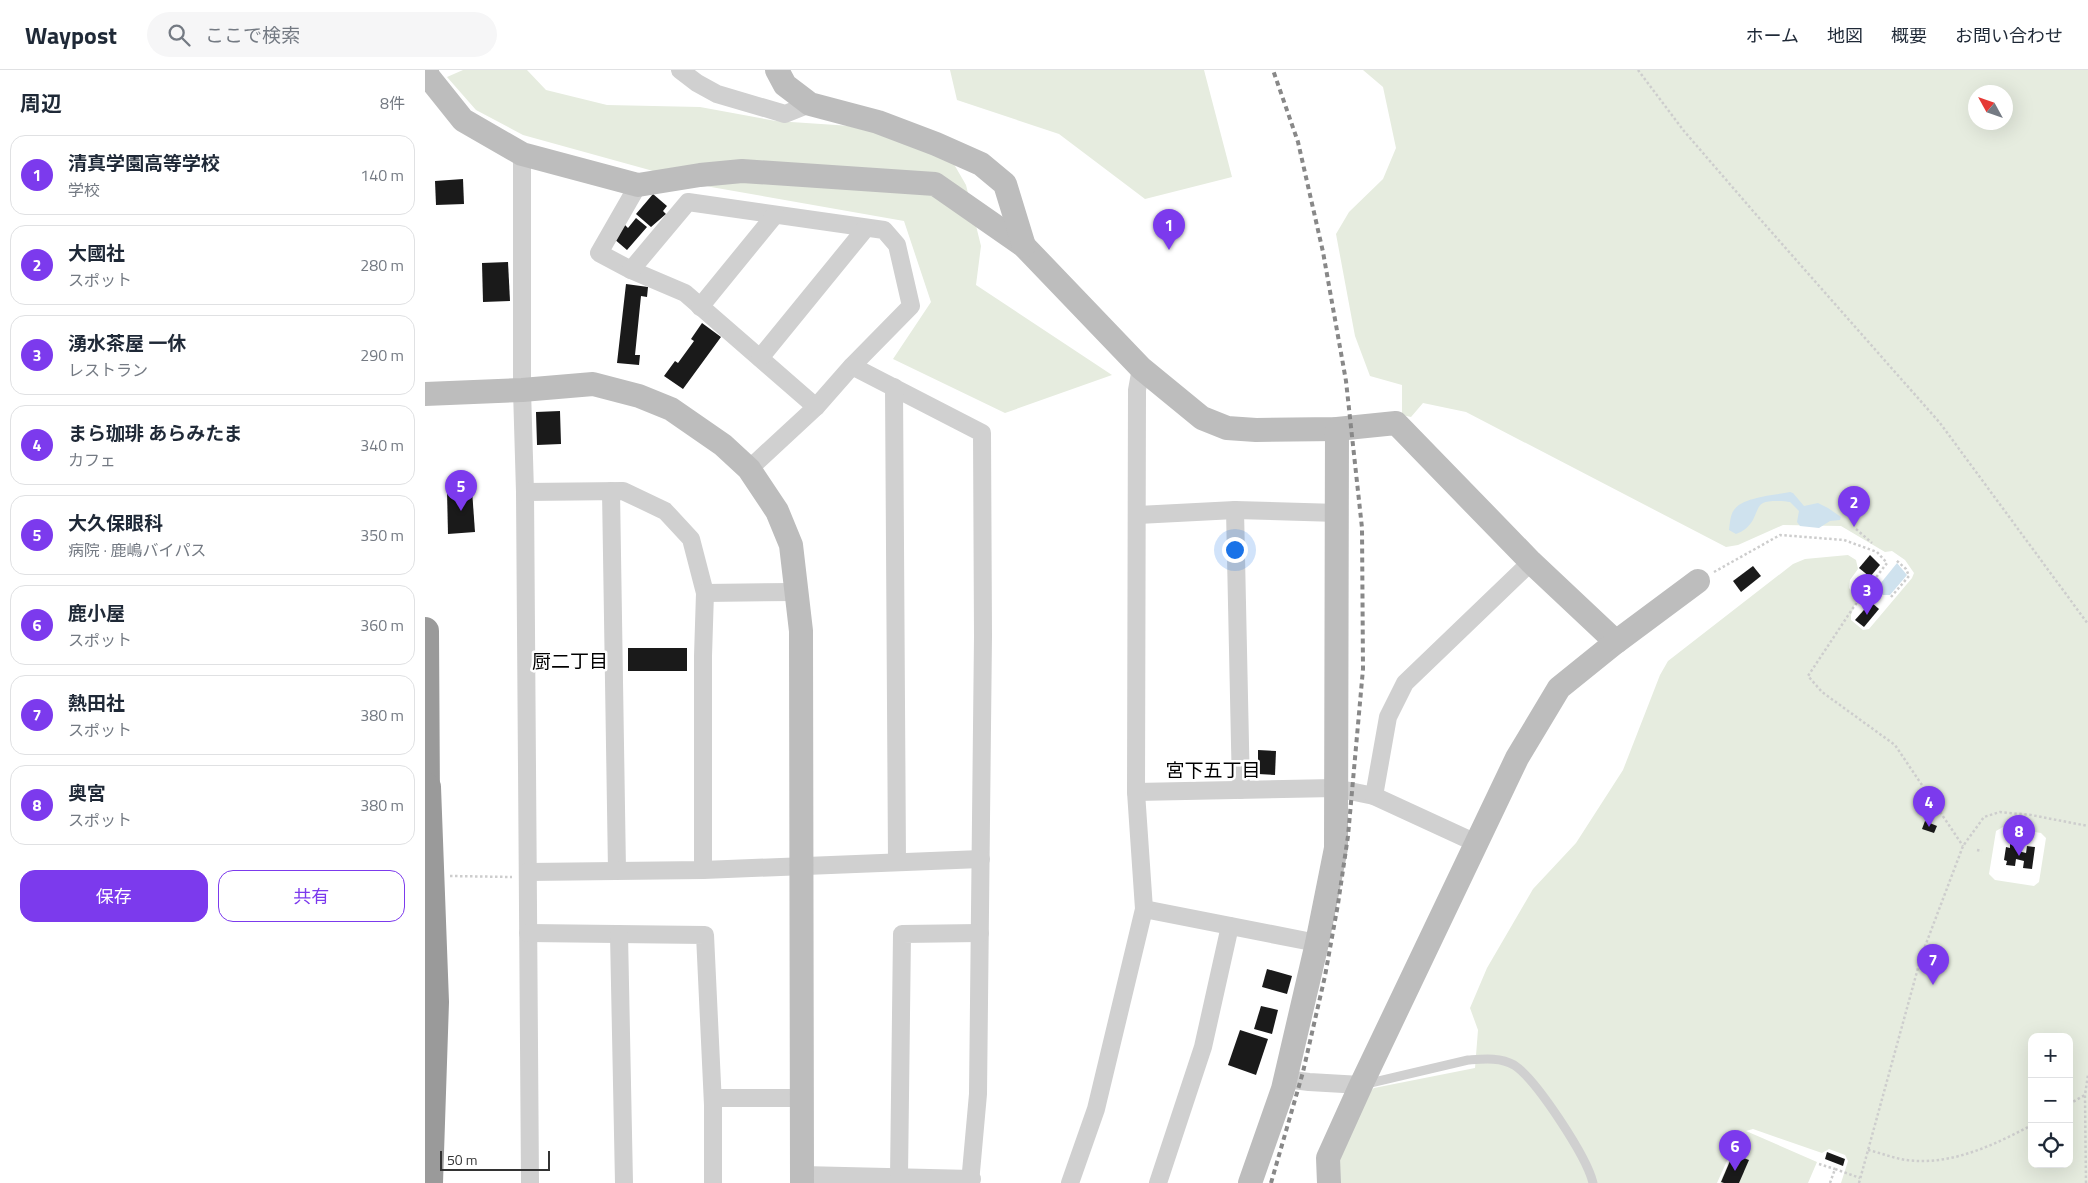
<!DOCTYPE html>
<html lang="ja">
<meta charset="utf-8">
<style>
body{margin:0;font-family:"Titillium Web","Noto Sans JP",sans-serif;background:#f6f6f7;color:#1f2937}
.controls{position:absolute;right:15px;bottom:15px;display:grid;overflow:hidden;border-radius:10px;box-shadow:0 5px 20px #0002}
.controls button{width:45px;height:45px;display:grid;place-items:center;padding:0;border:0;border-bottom:1px solid #e0e1e3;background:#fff;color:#1f2937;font:25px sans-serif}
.compass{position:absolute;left:1543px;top:15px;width:45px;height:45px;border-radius:50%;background:#fff;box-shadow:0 5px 20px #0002;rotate:310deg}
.scale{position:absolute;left:15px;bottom:12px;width:110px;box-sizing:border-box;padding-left:5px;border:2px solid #333;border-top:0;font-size:14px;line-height:18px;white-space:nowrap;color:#333;-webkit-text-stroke:4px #fff;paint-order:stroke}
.you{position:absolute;left:809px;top:479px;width:18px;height:18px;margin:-12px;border:4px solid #fff;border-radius:50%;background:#1a73e8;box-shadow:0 0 0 8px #1a73e833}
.badge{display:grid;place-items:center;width:32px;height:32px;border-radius:50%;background:#7c3aed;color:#fff;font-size:16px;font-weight:700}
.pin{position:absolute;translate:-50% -41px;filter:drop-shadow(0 1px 2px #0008)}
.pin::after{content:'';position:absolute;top:26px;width:18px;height:15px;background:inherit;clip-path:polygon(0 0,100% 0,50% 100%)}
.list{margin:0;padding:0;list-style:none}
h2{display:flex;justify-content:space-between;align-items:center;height:65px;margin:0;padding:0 20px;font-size:21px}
h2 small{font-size:16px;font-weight:400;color:#747a83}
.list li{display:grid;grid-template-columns:32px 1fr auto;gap:15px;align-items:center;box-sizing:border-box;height:80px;margin:0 10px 10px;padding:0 10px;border:1px solid #e0e1e3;border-radius:15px}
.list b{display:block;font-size:19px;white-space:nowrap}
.list p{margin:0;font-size:16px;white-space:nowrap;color:#747a83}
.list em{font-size:16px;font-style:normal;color:#747a83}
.actions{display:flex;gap:10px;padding:15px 20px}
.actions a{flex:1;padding:11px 0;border:1px solid #7c3aed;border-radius:15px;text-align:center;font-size:18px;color:#7c3aed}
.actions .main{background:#7c3aed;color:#fff}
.icon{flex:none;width:28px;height:28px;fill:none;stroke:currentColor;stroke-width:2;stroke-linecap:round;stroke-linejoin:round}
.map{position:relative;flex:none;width:1663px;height:1113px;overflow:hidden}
header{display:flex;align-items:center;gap:30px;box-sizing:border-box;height:70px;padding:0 25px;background:#fff;border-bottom:1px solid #e0e1e3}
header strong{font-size:24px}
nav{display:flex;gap:28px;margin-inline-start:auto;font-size:18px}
.search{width:350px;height:45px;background:#f6f6f7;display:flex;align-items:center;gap:12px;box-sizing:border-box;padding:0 18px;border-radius:28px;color:#747a83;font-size:19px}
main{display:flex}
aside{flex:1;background:#fff}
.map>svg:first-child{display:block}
</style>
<header>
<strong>Waypost</strong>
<div class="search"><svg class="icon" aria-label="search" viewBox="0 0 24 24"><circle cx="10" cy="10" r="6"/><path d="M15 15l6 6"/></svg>ここで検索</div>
<nav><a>ホーム</a><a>地図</a><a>概要</a><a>お問い合わせ</a></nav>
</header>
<main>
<aside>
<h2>周辺<small>8件</small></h2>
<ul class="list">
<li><span class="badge">1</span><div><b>清真学園高等学校</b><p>学校</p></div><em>140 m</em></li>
<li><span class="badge">2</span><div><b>大國社</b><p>スポット</p></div><em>280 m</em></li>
<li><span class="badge">3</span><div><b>湧水茶屋 一休</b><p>レストラン</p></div><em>290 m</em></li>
<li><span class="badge">4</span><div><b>まら珈琲 あらみたま</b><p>カフェ</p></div><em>340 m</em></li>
<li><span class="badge">5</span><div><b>大久保眼科</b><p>病院 · 鹿嶋バイパス</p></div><em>350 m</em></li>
<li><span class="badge">6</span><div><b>鹿小屋</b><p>スポット</p></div><em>360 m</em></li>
<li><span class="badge">7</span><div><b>熱田社</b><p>スポット</p></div><em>380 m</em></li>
<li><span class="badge">8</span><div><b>奥宮</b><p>スポット</p></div><em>380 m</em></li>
</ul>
<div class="actions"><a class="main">保存</a><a>共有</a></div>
</aside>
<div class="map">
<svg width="1663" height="1113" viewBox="0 0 1663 1113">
<rect width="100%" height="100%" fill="#fff"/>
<g fill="#e6ecdf" fill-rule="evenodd">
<path d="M38,0H102L121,20L182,35L275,37L351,51L501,61L515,70L541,115L556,176L551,215L687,305L580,343L468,289L506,232L479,151L286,117L98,65L51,40L22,7Z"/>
<path d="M525,0H779L807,107L720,129L634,64L532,30Z"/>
<path d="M938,0H1663V1113H1416L1423,1091L1420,1085L1404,1079L1397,1083L1328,1059L1321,1061L1392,1092L1383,1113H1295L1316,1063L1314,1064L1292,1113H912L910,1089L941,1025L949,1018L1050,998L1053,960L1045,938L1062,898L1108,819L1151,773L1198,700L1235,605L1243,591L1368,494L1380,489L1423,485L1431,490L1433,499L1425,510L1424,518L1432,528L1426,545V550L1438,560L1444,559L1487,508L1489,503L1480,490L1467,481L1460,482L1416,456L1358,455L1313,475L1301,477L1041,342L998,333L986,347L977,345V315L945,306L930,266L911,164L924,142L958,109L971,78L958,17ZM1550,22H1580V52H1550ZM1578,757L1616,763L1621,768L1614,812L1609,816L1570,810L1564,804L1571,761ZM1607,967H1644V1094H1607Z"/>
</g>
<g fill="#cfe2ee">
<path d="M1365,422L1368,423L1379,436L1393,433L1403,438L1416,447L1415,450L1405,451L1394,458L1375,456L1372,452L1374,441L1365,432C1359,431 1344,430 1338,433C1329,437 1333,456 1311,464L1304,460C1305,454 1305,445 1309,440C1317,427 1351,425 1365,422Z"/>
<path d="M1472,493L1482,505L1465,525H1458L1451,519Z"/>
</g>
<g fill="#1a1a1a">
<path d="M38,109L39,134L11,135L10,111Z"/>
<path d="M228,124L242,136L238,141L241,144L226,157L211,144Z"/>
<path d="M211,148L222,157L202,180L188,168L200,155L203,158Z"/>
<path d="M83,192L85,231L58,232L57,193Z"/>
<path d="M201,214L223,217L222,227L216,226L210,285H215L214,295L192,293Z"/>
<path d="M277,253L296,267L258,319L239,306L250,291L253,293L269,271L266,269Z"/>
<path d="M135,341L136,374L112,375L111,342Z"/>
<path d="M47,420L50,462L23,464L22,421Z"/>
<path d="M1445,485L1455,495L1445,507L1434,498Z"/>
<path d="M1328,496L1336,506L1316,522L1308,511Z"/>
<path d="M1446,532L1454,539L1439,557L1430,550Z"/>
<rect x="203" y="578" width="59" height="23"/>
<path d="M833,680L851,681L850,705L833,704Z"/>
<path d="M1500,751L1512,756L1509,763L1497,759Z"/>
<path d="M1585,773L1594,774L1593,781L1601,783L1602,776L1610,777L1607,799L1598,798L1599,791L1591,789L1590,796L1581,795L1582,791L1579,790L1581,777L1585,778Z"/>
<path d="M842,899L867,906L862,924L837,917Z"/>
<path d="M836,936L853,940L847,964L829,959Z"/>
<path d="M815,960L843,969L831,1005L803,995Z"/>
<path d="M1402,1082L1420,1089L1418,1096L1400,1089Z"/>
<path d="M1308,1084L1324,1090L1314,1113H1299L1296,1112Z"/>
</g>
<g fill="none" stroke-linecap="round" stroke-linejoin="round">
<g stroke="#cdcdcd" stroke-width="2.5" stroke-dasharray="2.5 2.5" stroke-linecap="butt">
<path d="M1213,0L1259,61L1328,141L1515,353L1663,554"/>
<path d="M1431,459L1447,473"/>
<path d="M1289,502L1355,465L1419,470L1452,482L1462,493L1428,538L1383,606L1397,622L1470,675L1538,776"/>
<path d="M1466,527L1484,506L1481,499L1471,490"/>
<path d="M1552,780L1557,781"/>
<path d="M25,806L87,807"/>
<path d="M1644,1034L1660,1025"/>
<path d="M1443,1080C1456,1083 1468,1088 1481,1090C1526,1096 1569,1075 1607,1055"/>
<path d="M1394,1094L1410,1099"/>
<path d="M1405,1113L1410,1099L1435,1108"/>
<path d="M1434,1113L1496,887L1538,776L1559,747L1575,742L1606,745L1663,756"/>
<path d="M1661,1113L1660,1025L1663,1005"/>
</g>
<path stroke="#d0d0d0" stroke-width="9" d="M941,1014L1043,990C1058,989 1075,987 1089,995C1111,1009 1162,1087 1168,1113"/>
<g stroke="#d0d0d0" stroke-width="18">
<path d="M255,0L272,13L292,24L360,44L385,34"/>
<path d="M97,84V320L100,422L105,1113"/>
<path d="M213,115L174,183L206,200L260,223L391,337"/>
<path d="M206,200L263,132L459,160L472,175L486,236L427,296L391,337L324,399"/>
<path d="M275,237L350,145"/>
<path d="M335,288L441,158"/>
<path d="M427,296L557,363L558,566L553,1024L545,1113"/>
<path d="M469,317L472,792"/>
<path d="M186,421L192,801"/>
<path d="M100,422L198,421L240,441L266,469L280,523L278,586V800"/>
<path d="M810,440L816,720"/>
<path d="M713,445L810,440L913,443"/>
<path d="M280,523L371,522"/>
<path d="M711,722L910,718L949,726L1051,773"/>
<path d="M949,726L963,647L980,613L1106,492"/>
<path d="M103,802L278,800L556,789"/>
<path d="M719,839L892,873"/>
<path d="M103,863L280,865L288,1035V1113"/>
<path d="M194,864L199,1113"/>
<path d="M860,1009L884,1012L936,1015"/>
<path d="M288,1028H377"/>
<path d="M377,1105L547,1109"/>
<path d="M474,1107L477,864L555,863"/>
<path d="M645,1113L671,1039L719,839L711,722L712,320L716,298"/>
<path d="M733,1113L778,977L805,856"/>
</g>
<g stroke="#bdbdbd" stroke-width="24">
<path d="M2,0V5L38,50L97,84L213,115L275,105L317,101L510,114L599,176L716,298L777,348L802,358L831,360L912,359L971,353L1106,492L1191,572"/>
<path d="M352,0L360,15L385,34L453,52L511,74L556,94L580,114L599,176"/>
<path d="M0,324L97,320L168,314L214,326L246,339L298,375L324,399L352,441L366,475L376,561L377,1113"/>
<path d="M825,1113L858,1019L892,873L911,778L912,359"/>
<path d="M904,1113L903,1088L936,1015L1092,688L1134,618L1191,572L1273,511"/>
</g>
<g stroke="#9a9a9a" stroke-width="28">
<path d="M0,561L1,735"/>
<path d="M2,717L10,932L4,1113"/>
</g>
<path stroke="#888" stroke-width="4" stroke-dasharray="5 4" stroke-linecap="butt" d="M846,1113L878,1002L900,906L913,834L923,766L938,599L937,458L921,311L898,182L873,72L848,0"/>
</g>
<g text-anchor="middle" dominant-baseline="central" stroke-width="5" stroke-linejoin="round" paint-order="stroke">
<g font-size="19" fill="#000" stroke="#fff">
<text x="145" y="590">厨二丁目</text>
<text x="788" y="699">宮下五丁目</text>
</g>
</g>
</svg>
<div class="controls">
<button>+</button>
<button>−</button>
<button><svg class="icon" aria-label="locate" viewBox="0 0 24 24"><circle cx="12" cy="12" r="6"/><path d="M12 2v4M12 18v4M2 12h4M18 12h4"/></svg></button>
</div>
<svg class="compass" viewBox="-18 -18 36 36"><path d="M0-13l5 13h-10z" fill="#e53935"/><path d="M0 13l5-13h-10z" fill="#747a83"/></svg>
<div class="scale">50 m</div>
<div class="you"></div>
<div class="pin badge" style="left:744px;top:180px">1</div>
<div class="pin badge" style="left:1429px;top:457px">2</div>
<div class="pin badge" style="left:1442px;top:545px">3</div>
<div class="pin badge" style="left:1504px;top:757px">4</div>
<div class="pin badge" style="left:36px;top:441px">5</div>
<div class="pin badge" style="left:1310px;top:1101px">6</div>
<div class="pin badge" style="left:1508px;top:915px">7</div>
<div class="pin badge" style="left:1594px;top:786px">8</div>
</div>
</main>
